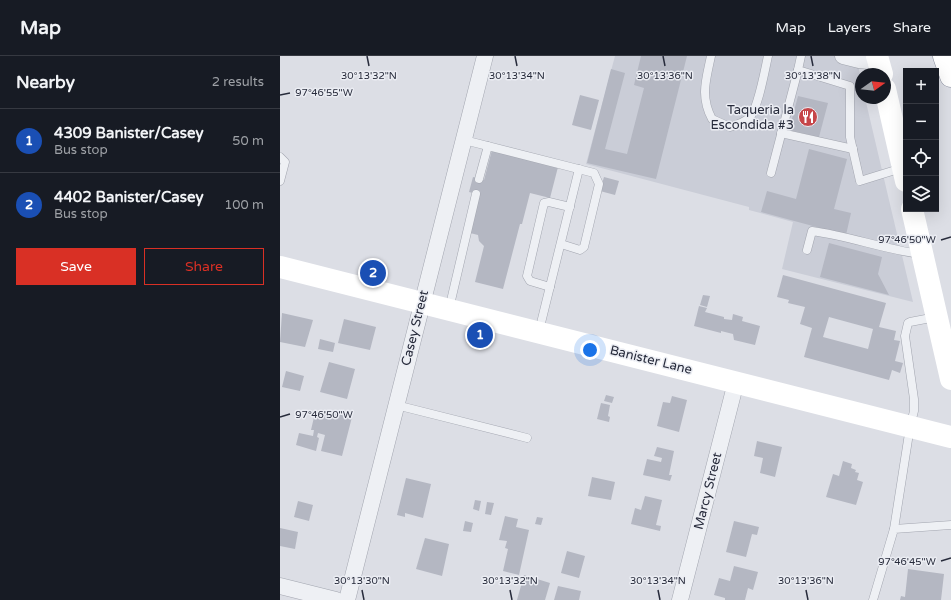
<!DOCTYPE html>
<meta charset="utf-8">
<style>
body{margin:0;font-family:"Varela Round",sans-serif;background:#20242c;color:#f1f3f6}
.controls{position:absolute;right:12px;top:12px;display:grid;overflow:hidden;border-radius:0px;box-shadow:0 4px 16px #0002}
.controls button{width:36px;height:36px;display:grid;place-items:center;padding:0;border:0;border-bottom:1px solid #363941;background:#171b24;color:#f1f3f6;font:20px sans-serif}
.compass{position:absolute;left:575px;top:12px;width:36px;height:36px;border-radius:50%;background:#171b24;box-shadow:0 4px 16px #0002;rotate:75deg}
.you{position:absolute;left:310px;top:294px;width:14px;height:14px;margin:-10px;border:3px solid #fff;border-radius:50%;background:#1a73e8;box-shadow:0 0 0 6px #1a73e833}
.badge{display:grid;place-items:center;width:26px;height:26px;border-radius:50%;background:#d93025;color:#fff;font-size:13px;font-weight:700}
.pin{position:absolute;translate:-50% -50%;border:2px solid #fff;box-shadow:0 1px 4px #0006}
.list{margin:0;padding:0;list-style:none}
h2{display:flex;justify-content:space-between;align-items:center;height:52px;margin:0;padding:0 16px;font-size:17px}
h2 small{font-size:13px;font-weight:400;color:#9ea1a6}
.list li{display:grid;grid-template-columns:26px 1fr auto;gap:12px;align-items:center;box-sizing:border-box;height:64px;padding:0 16px;border-top:1px solid #363941}
.list b{display:block;font-size:15px;white-space:nowrap}
.list p{margin:0;font-size:13px;white-space:nowrap;color:#9ea1a6}
.list em{font-size:13px;font-style:normal;color:#9ea1a6}
.actions{display:flex;gap:8px;padding:12px 16px}
.actions a{flex:1;padding:9px 0;border:1px solid #d93025;border-radius:0px;text-align:center;font-size:14px;color:#d93025}
.actions .main{background:#d93025;color:#fff}
.icon{flex:none;width:22px;height:22px;fill:none;stroke:currentColor;stroke-width:2;stroke-linecap:round;stroke-linejoin:round}
.map{position:relative;flex:none;width:671px;height:544px;overflow:hidden}
header{display:flex;align-items:center;gap:24px;box-sizing:border-box;height:56px;padding:0 20px;background:#171b24;border-bottom:1px solid #363941}
header strong{font-size:19px}
nav{display:flex;gap:22px;margin-inline-start:auto;font-size:14px}
main{display:flex}
aside{flex:1;background:#171b24}
.map>svg:first-child{display:block}
</style>
<header>
<strong>Map</strong>
<nav><a>Map</a><a>Layers</a><a>Share</a></nav>
</header>
<main>
<aside>
<h2>Nearby<small>2 results</small></h2>
<ul class="list">
<li><span class="badge" style="background:#1a4fb4">1</span><div><b>4309 Banister/Casey</b><p>Bus stop</p></div><em>50 m</em></li>
<li><span class="badge" style="background:#1a4fb4">2</span><div><b>4402 Banister/Casey</b><p>Bus stop</p></div><em>100 m</em></li>
</ul>
<div class="actions"><a class="main">Save</a><a>Share</a></div>
</aside>
<div class="map">
<svg width="671" height="544" viewBox="0 0 671 544">
<rect width="100%" height="100%" fill="#dcdee5"/>
<path fill="#cacdd7" d="M335,0H576L581,23V42H585L633,246L502,213L513,166L469,154V151L306,108Z"/>
<g fill="#b4b7c2" fill-rule="evenodd">
<path d="M361,0H407L376,123L307,107L331,13L345,17L325,93L347,98L364,32L354,29Z"/>
<path d="M300,39L319,44L311,74L292,69Z"/>
<path d="M518,40L548,47L539,81L509,74Z"/>
<path d="M529,93L567,103L554,153L571,157L566,179L481,156L487,135L516,143Z"/>
<path d="M212,94L278,111L270,142L250,137L242,168H240L223,233L195,226L204,190L199,185L198,179L190,177L200,139L189,136L193,121L204,124Z"/>
<path d="M324,121L339,125L335,139L320,135Z"/>
<path d="M549,187L602,201L598,218L609,239L540,221Z"/>
<path d="M503,219L606,247L599,271L616,275L614,284L620,285L615,305L623,307L620,317L612,314L609,324L524,301L532,272L520,268L525,251L508,247L509,244L497,241ZM549,261L593,273L588,293L543,281Z"/>
<path d="M423,239L430,240L427,251L420,249Z"/>
<path d="M419,250L427,252L425,256L444,261V263L452,264L453,258L463,261L462,265L480,270L475,289L454,284L453,278L441,275V277L414,270Z"/>
<path d="M2,257L33,264L25,291L0,286Z"/>
<path d="M64,263L96,271L90,294L58,287Z"/>
<path d="M40,283L55,287L53,296L38,293Z"/>
<path d="M49,306L75,313L67,343L40,336Z"/>
<path d="M6,315L24,320L20,335L2,331Z"/>
<path d="M326,339L334,341L332,347L324,345Z"/>
<path d="M392,340L407,344L399,376L377,370L383,346L390,347Z"/>
<path d="M321,347L330,349L328,360L330,361L329,366L317,363Z"/>
<path d="M44,354L72,361L62,400L41,395L45,379L38,377L37,381L39,382L36,395L16,389L19,377L33,380L34,374H31L35,357L43,359Z"/>
<path d="M477,385L502,391L495,421L480,417L483,402L474,400Z"/>
<path d="M377,391L394,395L389,419H392L390,425L363,419L367,403L381,406L382,402L374,400Z"/>
<path d="M563,405L572,408L571,412L576,414L575,416L579,417L577,424L583,426L576,449L546,441L553,418L559,420Z"/>
<path d="M312,421L335,426L331,444L308,440Z"/>
<path d="M126,422L151,428L143,462L125,457V461L117,459Z"/>
<path d="M365,440L382,444L376,469L381,470L380,475L351,468L355,452L361,454Z"/>
<path d="M195,444L201,445L199,455L193,453Z"/>
<path d="M18,445L33,449L29,465L14,461Z"/>
<path d="M207,446L214,447L211,459L205,458Z"/>
<path d="M225,460L238,463L236,471L249,474L239,519L223,515L228,493L225,492L227,485L219,484Z"/>
<path d="M257,461L263,462L261,469L255,468Z"/>
<path d="M185,465L193,467L191,476L183,475Z"/>
<path d="M454,465L479,471L477,479L472,478L466,501L446,496Z"/>
<path d="M0,472L18,476L15,493L0,490Z"/>
<path d="M145,482L169,488L162,520L136,513Z"/>
<path d="M287,495L305,500L299,522L281,517Z"/>
<path d="M454,510L478,516L473,534L468,532L465,544H445V542L434,539L439,522L450,525Z"/>
<path d="M628,513L664,518L661,544H620L621,540L625,541Z"/>
<path d="M244,519L270,527L265,544H237Z"/>
<path d="M278,530L301,535L299,544H274Z"/>
</g>
<g fill="none" stroke-linecap="round" stroke-linejoin="round">
<g stroke="#a2a5af" stroke-width="9">
<g id="lane">
<path d="M431,0C426,24 420,40 432,63L450,71C456,69 463,67 469,62C478,54 485,13 488,0"/>
<path d="M521,0L518,14L570,30V81L580,125L622,112"/>
<path d="M501,77L573,93"/>
<path d="M184,84L314,117L319,128L304,191L300,194L281,188"/>
<path d="M0,101L5,106L0,125"/>
<path d="M491,117L518,14"/>
<path d="M199,123L208,90"/>
<path d="M527,194L532,175C569,180 603,193 640,198"/>
<path d="M270,231L250,225L247,220L264,147L269,146L290,151"/>
<path d="M169,253L196,138"/>
<path d="M259,275L299,113"/>
<path d="M116,349L247,382"/>
<path d="M614,473L630,371L634,355V343L625,280L628,267L630,266L656,261"/>
<path d="M593,544L614,473L671,469"/>
</g>
</g>
<g stroke="#a2a5af" stroke-width="17">
<g id="street">
<path d="M563,0L579,4L599,6"/>
<path d="M0,530L56,544"/>
<path d="M67,544L205,0"/>
<path d="M400,544L456,326"/>
</g>
</g>
<g stroke="#848a9b" stroke-width="23">
<path id="highway" d="M664,0L671,20"/>
</g>
<use href="#lane" stroke="#eef0f4" stroke-width="8"/>
<use href="#street" stroke="#eef0f4" stroke-width="16"/>
<g stroke="#fff" stroke-width="22">
<path d="M597,0L602,18"/>
<path d="M605,33L626,125"/>
<path d="M632,153L671,323"/>
<path d="M0,211L671,381"/>
</g>
<use href="#highway" stroke="#fff" stroke-width="22"/>
</g>
<path fill="none" stroke="#272b3b" stroke-width="1.5" d="M87,0L89,10M235,0L237,10M383,0L385,10M531,0L533,10M0,39L10,37M661,184L671,181M0,361L10,358M661,505L671,502M82,534L84,544M230,534L232,544M378,534L380,544M526,534L528,544"/>
<defs>
<g id="restaurant-disc" transform="scale(1)"><circle r="9.5" fill="#c64548" stroke="#ebedf3"/><path d="M-5-6h1v4h1v-4h1v4h1v-4h1v5L-1.5 .5V6h-2V.5L-5-1ZM5-6V6H3V1.5H1.5Q1.5-4 5-6Z" fill="#fff"/></g>
</defs>
<g fill-rule="evenodd">
<use href="#restaurant-disc" x="528" y="61"/>
</g>
<g text-anchor="middle" dominant-baseline="central" stroke-width="3" stroke-linejoin="round" paint-order="stroke">
<g font-size="13" fill="#272b3b" stroke="#ebedf3" text-anchor="end">
<text x="514" y="54">Taqueria la<tspan x="514" dy="15">Escondida #3</tspan></text>
</g>
<g font-size="13" fill="#272b3b" stroke="#ebedf3">
<text transform="translate(135 272) rotate(-76)">Casey Street</text>
<text transform="translate(371 304) rotate(14)">Banister Lane</text>
<text transform="translate(428 435) rotate(-76)">Marcy Street</text>
</g>
</g>
<g font-size="10" text-anchor="middle" fill="#272b3b" stroke="#ebedf3" stroke-width="3" stroke-linejoin="round" paint-order="stroke">
<text x="533" y="23">30°13'38"N</text>
<text x="89" y="23">30°13'32"N</text>
<text x="237" y="23">30°13'34"N</text>
<text x="385" y="23">30°13'36"N</text>
<text x="44" y="40">97°46'55"W</text>
<text x="627" y="187">97°46'50"W</text>
<text x="44" y="362">97°46'50"W</text>
<text x="627" y="509">97°46'45"W</text>
<text x="82" y="528">30°13'30"N</text>
<text x="230" y="528">30°13'32"N</text>
<text x="378" y="528">30°13'34"N</text>
<text x="526" y="528">30°13'36"N</text>
</g>
</svg>
<div class="controls">
<button>+</button>
<button>−</button>
<button><svg class="icon" aria-label="locate" viewBox="0 0 24 24"><circle cx="12" cy="12" r="6"/><path d="M12 2v4M12 18v4M2 12h4M18 12h4"/></svg></button>
<button><svg class="icon" aria-label="layers" viewBox="0 0 24 24"><path d="M12 4l9 5-9 5-9-5zM3 14l9 5 9-5"/></svg></button>
</div>
<svg class="compass" viewBox="-18 -18 36 36"><path d="M0-13l5 13h-10z" fill="#e53935"/><path d="M0 13l5-13h-10z" fill="#9ea1a6"/></svg>
<div class="you"></div>
<div class="pin badge" style="left:200px;top:279px;background:#1a4fb4">1</div>
<div class="pin badge" style="left:93px;top:217px;background:#1a4fb4">2</div>
</div>
</main>
